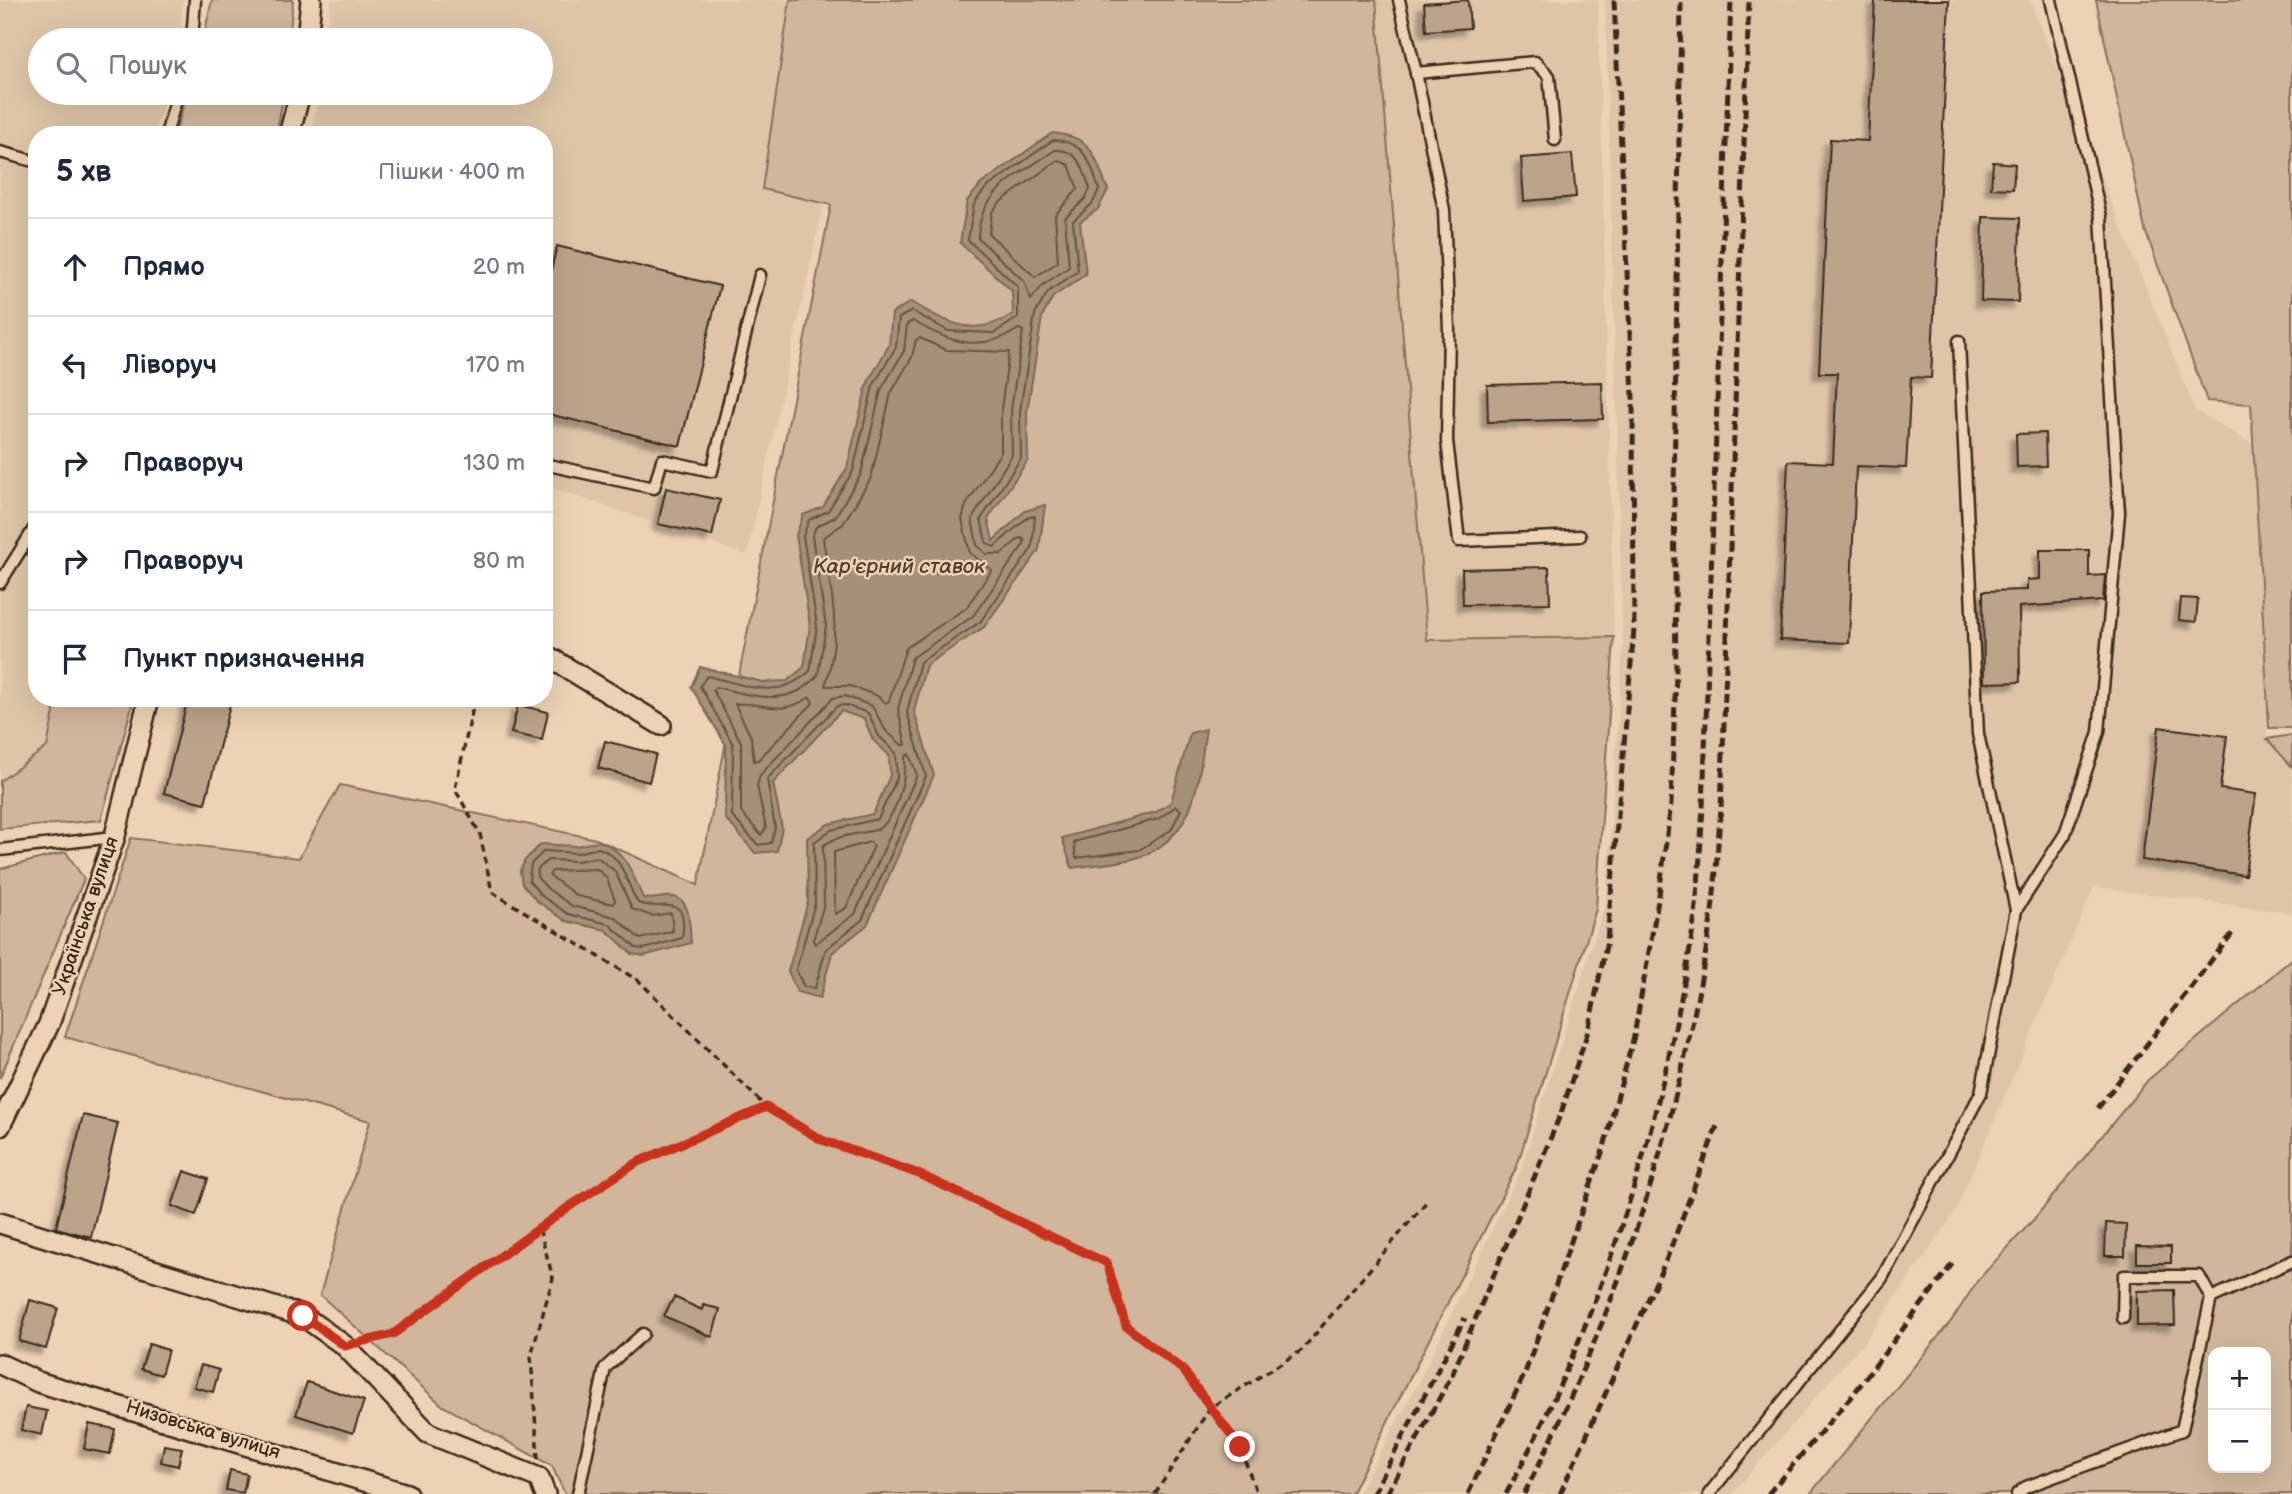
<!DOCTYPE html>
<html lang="uk">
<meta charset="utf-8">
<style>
body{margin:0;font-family:"Balsamiq Sans",sans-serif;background:#f2f2f3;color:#1f2937}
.controls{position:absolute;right:21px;bottom:21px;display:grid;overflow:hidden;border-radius:14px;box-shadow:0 7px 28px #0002}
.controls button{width:63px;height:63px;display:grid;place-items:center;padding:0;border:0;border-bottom:2px solid #e0e1e3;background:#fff;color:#1f2937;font:35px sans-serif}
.stop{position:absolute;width:21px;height:21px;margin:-16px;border:5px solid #c8321e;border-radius:50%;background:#fff}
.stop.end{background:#c8321e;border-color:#fff;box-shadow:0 2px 7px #0008}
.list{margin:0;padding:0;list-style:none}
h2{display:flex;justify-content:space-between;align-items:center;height:91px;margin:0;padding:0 28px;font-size:30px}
h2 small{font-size:23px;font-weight:400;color:#747a83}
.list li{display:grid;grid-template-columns:46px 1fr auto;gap:21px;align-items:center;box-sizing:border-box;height:98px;padding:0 28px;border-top:2px solid #e0e1e3}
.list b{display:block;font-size:26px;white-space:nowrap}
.list em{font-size:23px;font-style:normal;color:#747a83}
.icon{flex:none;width:38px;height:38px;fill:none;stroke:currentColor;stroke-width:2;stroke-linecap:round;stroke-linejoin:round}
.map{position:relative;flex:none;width:2292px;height:1494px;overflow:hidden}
.search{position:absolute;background:#fff;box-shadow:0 7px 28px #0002;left:28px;top:28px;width:525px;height:77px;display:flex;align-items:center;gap:18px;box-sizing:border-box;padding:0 24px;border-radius:38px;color:#747a83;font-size:26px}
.panel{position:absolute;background:#fff;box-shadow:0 7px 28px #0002;left:28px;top:126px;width:525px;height:581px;border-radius:28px}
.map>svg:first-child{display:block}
</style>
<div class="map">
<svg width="2292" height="1494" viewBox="0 0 2292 1494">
<defs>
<filter id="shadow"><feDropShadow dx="-6" dy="6" stdDeviation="2" flood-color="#0004"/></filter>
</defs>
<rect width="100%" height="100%" fill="#edd3b4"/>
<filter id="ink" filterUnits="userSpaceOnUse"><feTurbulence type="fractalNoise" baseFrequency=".0143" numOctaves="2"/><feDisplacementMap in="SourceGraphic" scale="14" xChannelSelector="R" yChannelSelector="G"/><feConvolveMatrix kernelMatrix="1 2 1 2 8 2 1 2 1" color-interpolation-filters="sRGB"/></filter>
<g filter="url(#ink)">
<g fill="#dec5a7">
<path d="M0,0H183L180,40H40V93H166L154,135H37V698H123L0,823Z"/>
<path d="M331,0H790L762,189L824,202L747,555L544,485V135H311L319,93H541V40H326Z"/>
<path d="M1376,0H1598L1614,637L1427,640Z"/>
<path d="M1605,0H2030L2195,410L2264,451L2267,738L2292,767V913L2094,887L1955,1213L1863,1343L1732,1494H1357L1419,1381L1520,1172L1606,902L1623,647Z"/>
</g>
<g fill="#d0b79c" stroke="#86705d" stroke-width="2" fill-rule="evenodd">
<path d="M212,0H293L289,40H203Z"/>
<path d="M790,0H1376L1427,640L1614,637L1596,909L1517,1166L1351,1494H565L552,1466L443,1406L320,1295L370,1121L65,1037L131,838L299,858L340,785L596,839L698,885L831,205L762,189Z"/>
<path d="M2096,0H2292V728H2269L2251,404L2207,401L2145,230Z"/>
<path d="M187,93H284L276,135H175Z"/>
<path d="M50,698H134L101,820L0,829V781L47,747L54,712Z"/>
<path d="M2292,735V767L2267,739Z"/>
<path d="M66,852L84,879L0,1078V869Z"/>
<path d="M2292,959V1494H1810L1952,1320L1978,1280L2034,1219L2148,1080ZM2213,1352H2266V1468H2213Z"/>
</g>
<g fill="#a79079" stroke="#7c6755" stroke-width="2">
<path d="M1052,133C1094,137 1093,154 1108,190L1098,209L1080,222L1086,274L1053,297L1042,317L1027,412L1028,460L988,519L993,541L1025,511L1045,505L1039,550L984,627L926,665L914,711L934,775L867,925L832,953L820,998L797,992L788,971L808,902L807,838L828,824L873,814L890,776L889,755L873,740L864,719L841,711L773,783L782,828L777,851L755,853L725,818L726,745L691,687L700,667L763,682L787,681L804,667L810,626L796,535L803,515L823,507L847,468L867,384L889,345L892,313L911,302C948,323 974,339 1013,314L1012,291L960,243L967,201L981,184Z"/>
<path d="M1206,729C1198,781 1197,834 1142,856C1122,864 1094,864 1072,868L1062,838L1156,812L1171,802L1190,733Z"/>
<path d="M599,841C626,850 632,873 643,898C653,900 655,898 665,897C692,892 689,924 691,943L644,956L632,954L606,930L566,921L537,901L522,884L520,871L525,860L541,844L576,846Z"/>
</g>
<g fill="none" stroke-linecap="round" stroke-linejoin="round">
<g stroke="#665342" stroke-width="2">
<path d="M1053,140C1085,141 1091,163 1099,190L1092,204L1073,221L1078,271L1048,292L1035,314L1020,411L1021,458L981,519L986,542L994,547L1028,517L1035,516L1032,548L980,622L920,662L907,712L926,776L862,920L826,949L815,988L804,987L796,970L815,903L814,842L831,830L878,819L897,778L896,753L879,736L868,713L845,705L837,706L767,779L775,828L771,843L758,845L732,816L733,744L700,686L707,676C747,685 776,702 810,671L817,626L803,536L809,520L828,511L853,471L873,386L896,347L899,318L912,311L948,331L994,333L1018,318V287L968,240L974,204L985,189Z"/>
<path d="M1055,150C1078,148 1084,170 1090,189L1085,199L1065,218L1069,267L1043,285L1031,300L1024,281L978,238C979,190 1020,175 1055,150Z"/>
<path d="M1058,160L1069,165L1078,189L1055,215L1058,262L1035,277L989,234L992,212L999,203Z"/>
<path d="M913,321C950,343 980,353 1019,329L1023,331L1011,410L1012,455L972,519L977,545L986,554H1001L1020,538L1024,539V544L973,616L912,658L898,709L906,745H902L886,731L872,706L845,696L833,698L760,775L757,786L766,828L761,835L741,812V742L713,690L716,687C753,696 790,709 818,675L826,626L812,536L816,527L835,517L861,474L881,390L904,351L907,324Z"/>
<path d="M920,338L946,350L1009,352L1001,409V452L966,505L962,519L970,553L992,570L966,608L906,648L889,701L886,703L876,695L850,686H825C843,632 831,592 823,538L843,524L871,478L891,393L912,357L916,340Z"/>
<path d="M810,697L813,703L758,760L754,761L751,737L735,704C764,701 779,718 810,697Z"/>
<path d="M909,754L917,775L855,914L815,944L813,940L824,904L823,846C838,834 857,835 875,830C896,824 906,776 905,757Z"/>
<path d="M1176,806L1181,810L1171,830L1139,850L1076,858L1074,842L1158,819Z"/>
<path d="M870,842L874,846L846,908L835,914L834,852Z"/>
<path d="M598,848C625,856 625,883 638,903C664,913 689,890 682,938L644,949L636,948L609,924L568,914L542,896L529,881L531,864L544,851L577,853Z"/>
<path d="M597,857L615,871L632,909L652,916L671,913L673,931L640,939L615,917L572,906L548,889L537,877L538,869L548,860L578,861Z"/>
<path d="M597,869L606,877L615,900L613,904L577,896L549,875L552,871Z"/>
</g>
</g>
<g fill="#bba48a" stroke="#3b2a1e" stroke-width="2" filter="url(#shadow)">
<path d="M1468,0L1470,28L1426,31L1424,3Z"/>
<path d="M1875,0H1949L1931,378L1911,377L1906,468L1856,466L1849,643L1780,640L1788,461L1833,463L1837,373H1819L1830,139L1868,141Z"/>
<path d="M1572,154L1576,197L1524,201L1521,158Z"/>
<path d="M1993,162L2015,164L2013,189L1991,188Z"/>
<path d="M1983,217L2020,218L2018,302L1981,301Z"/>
<path d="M557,246L720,286L680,446L544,413V299Z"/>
<path d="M1602,382L1603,419L1488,422L1487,385Z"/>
<path d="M2045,433L2046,466L2017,467L2016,434Z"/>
<path d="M666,488L720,500L712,536L658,524Z"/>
<path d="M2040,550H2089V576L2105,575L2103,601L2019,607L2020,682L1984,683L1983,591L2027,590V580L2040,579Z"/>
<path d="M1549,567L1550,603L1463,605L1462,569Z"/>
<path d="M2181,598L2198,599L2196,622L2179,620Z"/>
<path d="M188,698L231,701L205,803L164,793Z"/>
<path d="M518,705L548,712L542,740L511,733Z"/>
<path d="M2159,727L2227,736L2220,789L2256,794L2245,875L2142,860Z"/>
<path d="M605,741L656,754L649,782L598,768Z"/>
<path d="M83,1115L118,1123L91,1237L56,1228Z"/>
<path d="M184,1171L208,1179L196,1215L172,1206Z"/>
<path d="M2106,1223L2126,1224L2125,1256H2105Z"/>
<path d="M2137,1246L2171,1247V1263H2137Z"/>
<path d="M2174,1290L2175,1325L2137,1326V1291Z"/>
<path d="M674,1297L702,1310L703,1305L720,1309L712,1337L664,1316Z"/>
<path d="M30,1300L58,1308L46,1349L19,1341Z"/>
<path d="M149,1344L168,1350L161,1375L141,1369Z"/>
<path d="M201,1365L219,1370L213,1392L194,1387Z"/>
<path d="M307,1382L364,1401L353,1433L296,1415Z"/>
<path d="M26,1407L47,1411L42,1435L21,1430Z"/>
<path d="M89,1424L115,1429L110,1454L84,1449Z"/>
<path d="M164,1445L182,1448L178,1466L161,1462Z"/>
<path d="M230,1470L247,1474L243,1493L226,1490Z"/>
</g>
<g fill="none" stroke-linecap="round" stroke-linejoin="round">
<g stroke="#3b2a1e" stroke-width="15">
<g id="service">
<path d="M1399,0L1416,73L1535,62L1549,76L1555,140"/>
<path d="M192,40L195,0"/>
<path d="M1416,73L1444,210L1449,329L1447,441L1459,541L1580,536"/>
<path d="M166,135L178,93"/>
<path d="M0,152L37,162"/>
<path d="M1959,341L1978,734L2016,910"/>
<path d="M544,464L654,488L662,460L712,471L760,275"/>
<path d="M0,583L37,524"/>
<path d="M0,850L114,837"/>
<path d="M2123,1318L2124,1276H2199L2211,1298"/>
<path d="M578,1494L605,1368L643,1334"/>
<path d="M1709,1494L1882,1278L1981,1093L2016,910L2065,834L2099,732L2119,513L2101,217L2051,0"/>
<path d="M2017,1494L2026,1487L2182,1430L2211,1298L2292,1261"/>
</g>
</g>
<g stroke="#3b2a1e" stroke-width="24">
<g id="minor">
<path d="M307,40L311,0"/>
<path d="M289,135L300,93"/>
<path d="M544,654L661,725"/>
<path d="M0,1126L49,1024L115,836L149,698"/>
<path d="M0,1223L303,1316L345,1346L428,1433L539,1478L545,1494"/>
<path d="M0,1364L38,1382L407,1494"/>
</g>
</g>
<g stroke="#3b2a1e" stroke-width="3.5" stroke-dasharray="7 5" stroke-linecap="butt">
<path d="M475,698L455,789L480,834L492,892L639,981L766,1107"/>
<path d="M364,1341L393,1334L570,1206L638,1162L766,1107L822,1140L919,1174L1107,1263L1127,1326L1183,1370L1240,1447L1257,1494"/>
<path d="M538,1459L531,1356L553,1278L539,1228"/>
<path d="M1155,1494L1210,1408L1302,1350L1428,1200"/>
</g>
<use href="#service" stroke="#edd3b4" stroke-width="10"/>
<use href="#minor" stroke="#edd3b4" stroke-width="19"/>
<g stroke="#3b2a1e" stroke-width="5" stroke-dasharray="10 5" stroke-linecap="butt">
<path d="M2098,1108L2234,931"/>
<path d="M1373,1494L1465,1318"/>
<path d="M1387,1494L1452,1375L1561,1113L1588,1031L1607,941L1634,629L1633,396L1614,0"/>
<path d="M1468,1494L1525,1373L1604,1147L1634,1036L1659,895L1671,804L1676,673L1674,492L1681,0"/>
<path d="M1506,1494C1599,1324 1664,1120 1693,929C1699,889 1700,848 1703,808L1731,0"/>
<path d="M1524,1494C1616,1316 1680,1123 1710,925C1716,887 1717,847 1721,809L1749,0"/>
<path d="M1560,1494L1667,1258L1717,1126"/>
<path d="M1768,1494L1855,1392L1953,1263"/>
</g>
</g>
</g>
<g fill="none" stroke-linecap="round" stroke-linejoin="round" filter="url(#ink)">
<path stroke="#c8321e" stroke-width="9" d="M303,1316L345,1346L393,1334L570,1206L638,1162L766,1107L822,1140L919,1174L1107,1263L1126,1326L1183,1370L1240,1447"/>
</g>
<g text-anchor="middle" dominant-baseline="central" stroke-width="5" stroke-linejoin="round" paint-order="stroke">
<g font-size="19" fill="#3b2a1e" stroke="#edd3b4">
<text transform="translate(86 916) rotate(-71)">Українська вулиця</text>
<text transform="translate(203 1430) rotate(17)">Низовська вулиця</text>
</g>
<g font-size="21" font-style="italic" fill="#513e30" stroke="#edd3b4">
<text x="899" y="566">Кар'єрний ставок</text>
</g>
</g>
</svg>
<div class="controls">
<button>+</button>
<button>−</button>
</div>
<div class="stop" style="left:303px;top:1316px"></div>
<div class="stop end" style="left:1240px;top:1447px"></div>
<div class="search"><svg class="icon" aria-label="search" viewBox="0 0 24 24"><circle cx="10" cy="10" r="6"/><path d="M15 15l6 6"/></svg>Пошук</div>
<section class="panel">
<h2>5 хв<small>Пішки · 400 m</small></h2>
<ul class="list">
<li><svg class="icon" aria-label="ahead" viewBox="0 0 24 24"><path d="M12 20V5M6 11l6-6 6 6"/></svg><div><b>Прямо</b></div><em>20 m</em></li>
<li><svg class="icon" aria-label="left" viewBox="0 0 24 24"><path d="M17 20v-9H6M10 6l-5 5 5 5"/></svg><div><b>Ліворуч</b></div><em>170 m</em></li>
<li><svg class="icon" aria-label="right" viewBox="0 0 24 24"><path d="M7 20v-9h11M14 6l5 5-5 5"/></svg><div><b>Праворуч</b></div><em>130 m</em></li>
<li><svg class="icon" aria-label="right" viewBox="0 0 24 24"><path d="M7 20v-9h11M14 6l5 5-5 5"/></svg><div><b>Праворуч</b></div><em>80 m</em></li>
<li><svg class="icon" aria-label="arrive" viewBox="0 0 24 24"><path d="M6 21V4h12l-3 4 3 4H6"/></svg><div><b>Пункт призначення</b></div></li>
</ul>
</section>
</div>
